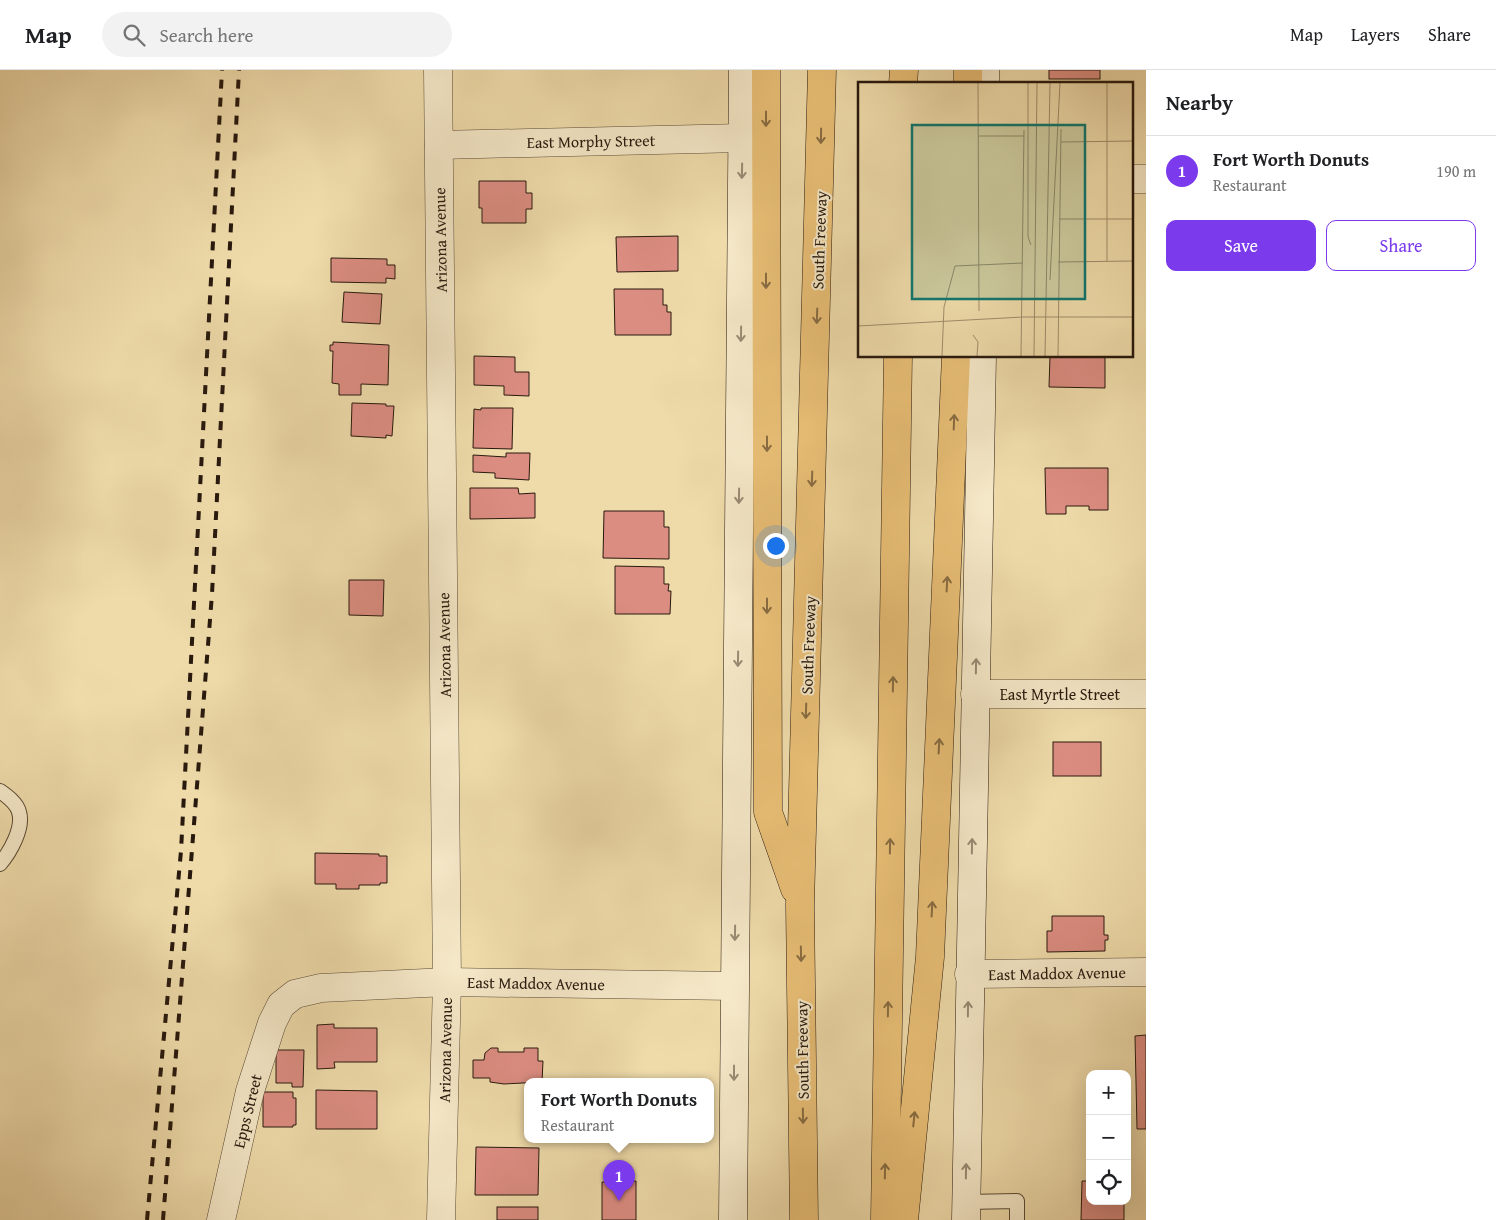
<!DOCTYPE html>
<meta charset="utf-8">
<style>
body{margin:0;font-family:"Gentium Book Plus",serif;background:#f2f2f2;color:#202124}
.controls{position:absolute;right:15px;bottom:15px;display:grid;overflow:hidden;border-radius:10px;box-shadow:0 5px 20px #0002}
.controls button{width:45px;height:45px;display:grid;place-items:center;padding:0;border:0;border-bottom:1px solid #e0e0e0;background:#fff;color:#202124;font:25px sans-serif}
.you{position:absolute;left:775px;top:475px;width:18px;height:18px;margin:-12px;border:4px solid #fff;border-radius:50%;background:#1a73e8;box-shadow:0 0 0 8px #1a73e833}
.badge{display:grid;place-items:center;width:32px;height:32px;border-radius:50%;background:#7c3aed;color:#fff;font-size:16px;font-weight:700}
.pin{position:absolute;translate:-50% -41px;filter:drop-shadow(0 1px 2px #0008)}
.pin::after{content:'';position:absolute;top:26px;width:18px;height:15px;background:inherit;clip-path:polygon(0 0,100% 0,50% 100%)}
.popup{position:absolute;left:524px;top:1008px;width:190px;height:65px;box-sizing:border-box;display:grid;place-content:center;border-radius:10px;background:#fff;filter:drop-shadow(0 1px 4px #0005);font-size:16px;white-space:nowrap;color:#757577}
.popup b{font-size:19px;color:#202124}
.popup::after{content:'';position:absolute;left:50%;top:100%;margin-left:-10px;border:10px solid transparent;border-top-color:#fff}
.list{margin:0;padding:0;list-style:none}
h2{display:flex;justify-content:space-between;align-items:center;height:65px;margin:0;padding:0 20px;font-size:21px}
h2 small{font-size:16px;font-weight:400;color:#757577}
.list li{display:grid;grid-template-columns:32px 1fr auto;gap:15px;align-items:center;box-sizing:border-box;height:70px;padding:0 20px;border-top:1px solid #e0e0e0}
.list b{display:block;font-size:19px;white-space:nowrap}
.list p{margin:0;font-size:16px;white-space:nowrap;color:#757577}
.list em{font-size:16px;font-style:normal;color:#757577}
.actions{display:flex;gap:10px;padding:15px 20px}
.actions a{flex:1;padding:11px 0;border:1px solid #7c3aed;border-radius:10px;text-align:center;font-size:18px;color:#7c3aed}
.actions .main{background:#7c3aed;color:#fff}
.icon{flex:none;width:28px;height:28px;fill:none;stroke:currentColor;stroke-width:2;stroke-linecap:round;stroke-linejoin:round}
.map{position:relative;flex:none;width:1146px;height:1150px;overflow:hidden}
header{display:flex;align-items:center;gap:30px;box-sizing:border-box;height:70px;padding:0 25px;background:#fff;border-bottom:1px solid #e0e0e0}
header strong{font-size:24px}
nav{display:flex;gap:28px;margin-inline-start:auto;font-size:18px}
.search{width:350px;height:45px;background:#f2f2f2;display:flex;align-items:center;gap:12px;box-sizing:border-box;padding:0 18px;border-radius:28px;color:#757577;font-size:19px}
main{display:flex}
aside{flex:1;background:#fff}
.map>svg:first-child{display:block}
</style>
<header>
<strong>Map</strong>
<div class="search"><svg class="icon" aria-label="search" viewBox="0 0 24 24"><circle cx="10" cy="10" r="6"/><path d="M15 15l6 6"/></svg>Search here</div>
<nav><a>Map</a><a>Layers</a><a>Share</a></nav>
</header>
<main>
<div class="map">
<svg width="1146" height="1150" viewBox="0 0 1146 1150">
<rect width="100%" height="100%" fill="#efdbaa"/>
<filter id="stains"><feTurbulence type="fractalNoise" baseFrequency=".004" numOctaves="4"/><feColorMatrix values="0 0 0 0 .2 0 0 0 0 .09 0 0 0 0 .02 0 0 0 .5 -.17"/></filter>
<radialGradient id="worn" r=".72"><stop offset=".6" stop-color="#630" stop-opacity="0"/><stop offset="1" stop-color="#630" stop-opacity=".3"/></radialGradient>
<g fill="#dc8d82" stroke="#28190e">
<rect x="1049" y="0" width="51" height="9"/>
<path d="M479,111H526V123H532V139H526V153H482V138H479Z"/>
<path d="M678,166V201L617,202L616,167Z"/>
<path d="M331,188L387,189V195H395V209L386,208V213L331,212Z"/>
<path d="M614,219H663V235H667V242H671V265H615Z"/>
<path d="M344,222L382,224L380,254L342,252Z"/>
<path d="M333,272L389,275L388,315L361,314V325H339V314L332,313L333,281H330V275H333Z"/>
<path d="M474,286L515,287V302H529V326L504,325V316L474,315Z"/>
<path d="M1050,286H1105V318L1049,317Z"/>
<path d="M352,333L386,334V336H394L392,366L386,365V368L351,366Z"/>
<path d="M481,338H513L512,379L473,378L474,339L481,340Z"/>
<path d="M506,383H530L529,410L495,408V403L473,402V385L506,387Z"/>
<path d="M1045,398H1108V440H1089V436H1066V444H1046Z"/>
<path d="M470,418H518L519,424L535,423V448L470,449Z"/>
<path d="M604,441H664V457H669V489L603,488Z"/>
<path d="M615,496L664,497V514H669L668,521H671L670,544H615Z"/>
<path d="M349,510H384L383,546L349,545Z"/>
<rect x="1053" y="672" width="48" height="34"/>
<path d="M315,783L379,784V786H387V813H380V815H359V819H336V814H315Z"/>
<path d="M1052,846H1104V865H1108V870H1105V881L1047,882V861H1052Z"/>
<path d="M334,954V958H377V992H334L335,998L317,999V955Z"/>
<path d="M1146,965V1059H1137L1135,966Z"/>
<path d="M491,978H498V982H524V978H538V991H543L542,1012L504,1014L490,1012V1008H473V990H484L485,983Z"/>
<path d="M276,980H304L303,1017H292V1013H276Z"/>
<path d="M316,1020L377,1021V1059H316Z"/>
<path d="M263,1022H293V1028H296V1055H293V1057H263Z"/>
<path d="M476,1077L539,1078L538,1125H475Z"/>
<path d="M636,1111V1150H602V1112Z"/>
<path d="M1082,1111H1090V1131H1124V1150H1081Z"/>
<rect x="497" y="1137" width="41" height="13"/>
</g>
<g fill="none" stroke-linecap="round" stroke-linejoin="round">
<g stroke="#5a4a35" stroke-width="16">
<g id="lane">
<path d="M0,721C7,726 17,733 19,742C24,758 10,782 0,794"/>
<path d="M966,1132L1017,1131V1150"/>
</g>
</g>
<g stroke="#5a4a35" stroke-width="29">
<g id="street">
<path d="M438,0L447,912L441,1150"/>
<path d="M439,75L742,68"/>
<path d="M1132,109H1146"/>
<path d="M975,624H1146"/>
<path d="M969,904L1146,902"/>
<path d="M221,1150L250,1021L272,953L281,935L295,924L321,918L447,912L734,916"/>
</g>
</g>
<g stroke="#28190e" stroke-width="29">
<g id="secondary">
<path d="M985,0V14"/>
<path d="M733,1150L743,0"/>
<path d="M966,1150L982,286"/>
</g>
</g>
<g stroke="#28190e" stroke-width="29">
<g id="highway">
<path d="M766,0L768,742L795,819"/>
<path d="M903,14L904,0"/>
<path d="M968,14V0"/>
<path d="M804,1150L800,835L822,0"/>
<path d="M885,1150L898,286"/>
<path d="M904,1150L930,887L956,286"/>
</g>
</g>
<use href="#lane" stroke="#f5e8c8" stroke-width="14"/>
<use href="#street" stroke="#f5e8c8" stroke-width="28"/>
<use href="#secondary" stroke="#f5e8c8" stroke-width="28"/>
<use href="#highway" stroke="#e8be75" stroke-width="28"/>
<g stroke="#28190e" stroke-width="4" stroke-dasharray="9 9" stroke-linecap="butt">
<path d="M147,1150L181,781L222,0"/>
<path d="M163,1150L212,524L239,0"/>
</g>
</g>
<defs><path id="oneway-shaft" d="M-6 0H5M1.5-3L5.5 0L1.5 3" fill="none" stroke-width="1.6" stroke-linecap="round" stroke-linejoin="round" transform="scale(1.25)"/></defs>
<g stroke="#886c42">
<use href="#oneway-shaft" transform="translate(766 49) rotate(90)"/>
<use href="#oneway-shaft" transform="translate(821 66) rotate(91)"/>
<use href="#oneway-shaft" transform="translate(766 211) rotate(90)"/>
<use href="#oneway-shaft" transform="translate(817 246) rotate(92)"/>
<use href="#oneway-shaft" transform="translate(954 352) rotate(-88)"/>
<use href="#oneway-shaft" transform="translate(767 374) rotate(90)"/>
<use href="#oneway-shaft" transform="translate(812 409) rotate(92)"/>
<use href="#oneway-shaft" transform="translate(947 514) rotate(-87)"/>
<use href="#oneway-shaft" transform="translate(767 536) rotate(90)"/>
<use href="#oneway-shaft" transform="translate(893 614) rotate(-89)"/>
<use href="#oneway-shaft" transform="translate(806 641) rotate(92)"/>
<use href="#oneway-shaft" transform="translate(939 676) rotate(-87)"/>
<use href="#oneway-shaft" transform="translate(890 776) rotate(-89)"/>
<use href="#oneway-shaft" transform="translate(932 839) rotate(-87)"/>
<use href="#oneway-shaft" transform="translate(801 884) rotate(89)"/>
<use href="#oneway-shaft" transform="translate(888 939) rotate(-89)"/>
<use href="#oneway-shaft" transform="translate(803 1046) rotate(89)"/>
<use href="#oneway-shaft" transform="translate(914 1049) rotate(-84)"/>
<use href="#oneway-shaft" transform="translate(885 1101) rotate(-89)"/>
</g>
<g stroke="#998b74">
<use href="#oneway-shaft" transform="translate(742 101) rotate(91)"/>
<use href="#oneway-shaft" transform="translate(741 264) rotate(91)"/>
<use href="#oneway-shaft" transform="translate(739 426) rotate(91)"/>
<use href="#oneway-shaft" transform="translate(738 589) rotate(91)"/>
<use href="#oneway-shaft" transform="translate(976 596) rotate(-89)"/>
<use href="#oneway-shaft" transform="translate(972 776) rotate(-89)"/>
<use href="#oneway-shaft" transform="translate(735 863) rotate(91)"/>
<use href="#oneway-shaft" transform="translate(968 939) rotate(-89)"/>
<use href="#oneway-shaft" transform="translate(734 1003) rotate(90)"/>
<use href="#oneway-shaft" transform="translate(966 1101) rotate(-89)"/>
</g>
<g text-anchor="middle" dominant-baseline="central" stroke-width="4" stroke-linejoin="round" paint-order="stroke">
<g font-size="16" fill="#28190e" stroke="#f5e8c8">
<text transform="translate(591 71) rotate(-1)">East Morphy Street</text>
<text transform="translate(440 170) rotate(-91)">Arizona Avenue</text>
<text transform="translate(819 170) rotate(-88)">South Freeway</text>
<text transform="translate(444 575) rotate(-91)">Arizona Avenue</text>
<text transform="translate(808 575) rotate(-88)">South Freeway</text>
<text x="1060" y="624">East Myrtle Street</text>
<text transform="translate(1057 903) rotate(-1)">East Maddox Avenue</text>
<text transform="translate(536 913) rotate(1)">East Maddox Avenue</text>
<text transform="translate(445 980) rotate(-89)">Arizona Avenue</text>
<text transform="translate(802 980) rotate(-91)">South Freeway</text>
<text transform="translate(247 1041) rotate(-76)">Epps Street</text>
</g>
</g>
<g transform="translate(858 12)">
<rect width="275" height="275" fill="#efdbaa"/>
<path fill="none" stroke="#9f8d6c" stroke-width="1" d="M120,1L121,229M170,1V155L173,163M121,54H166M203,60L275,59M201,137H275M249,179V1M200,180L275,179M192,198L202,1M0,244L165,235H275M115,253L120,260L119,274M84,274L86,225L97,184L165,181M163,274L166,48M176,274L179,1M187,274L192,1M200,274L203,47"/>
<path fill="#0f766e" fill-opacity="0.15" stroke="#0f766e" stroke-width="2.5" d="M54,43H227V217H54Z"/>
<rect width="275" height="275" fill="none" stroke="#28190e" stroke-width="2.5"/>
</g>
<rect width="100%" height="100%" filter="url(#stains)"/>
<rect width="100%" height="100%" fill="url(#worn)"/>
</svg>
<div class="controls">
<button>+</button>
<button>−</button>
<button><svg class="icon" aria-label="locate" viewBox="0 0 24 24"><circle cx="12" cy="12" r="6"/><path d="M12 2v4M12 18v4M2 12h4M18 12h4"/></svg></button>
</div>
<div class="you"></div>
<div class="pin badge" style="left:619px;top:1131px">1</div>
<div class="popup"><b>Fort Worth Donuts</b>Restaurant</div>
</div>
<aside>
<h2>Nearby<small></small></h2>
<ul class="list">
<li><span class="badge">1</span><div><b>Fort Worth Donuts</b><p>Restaurant</p></div><em>190 m</em></li>
</ul>
<div class="actions"><a class="main">Save</a><a>Share</a></div>
</aside>
</main>
